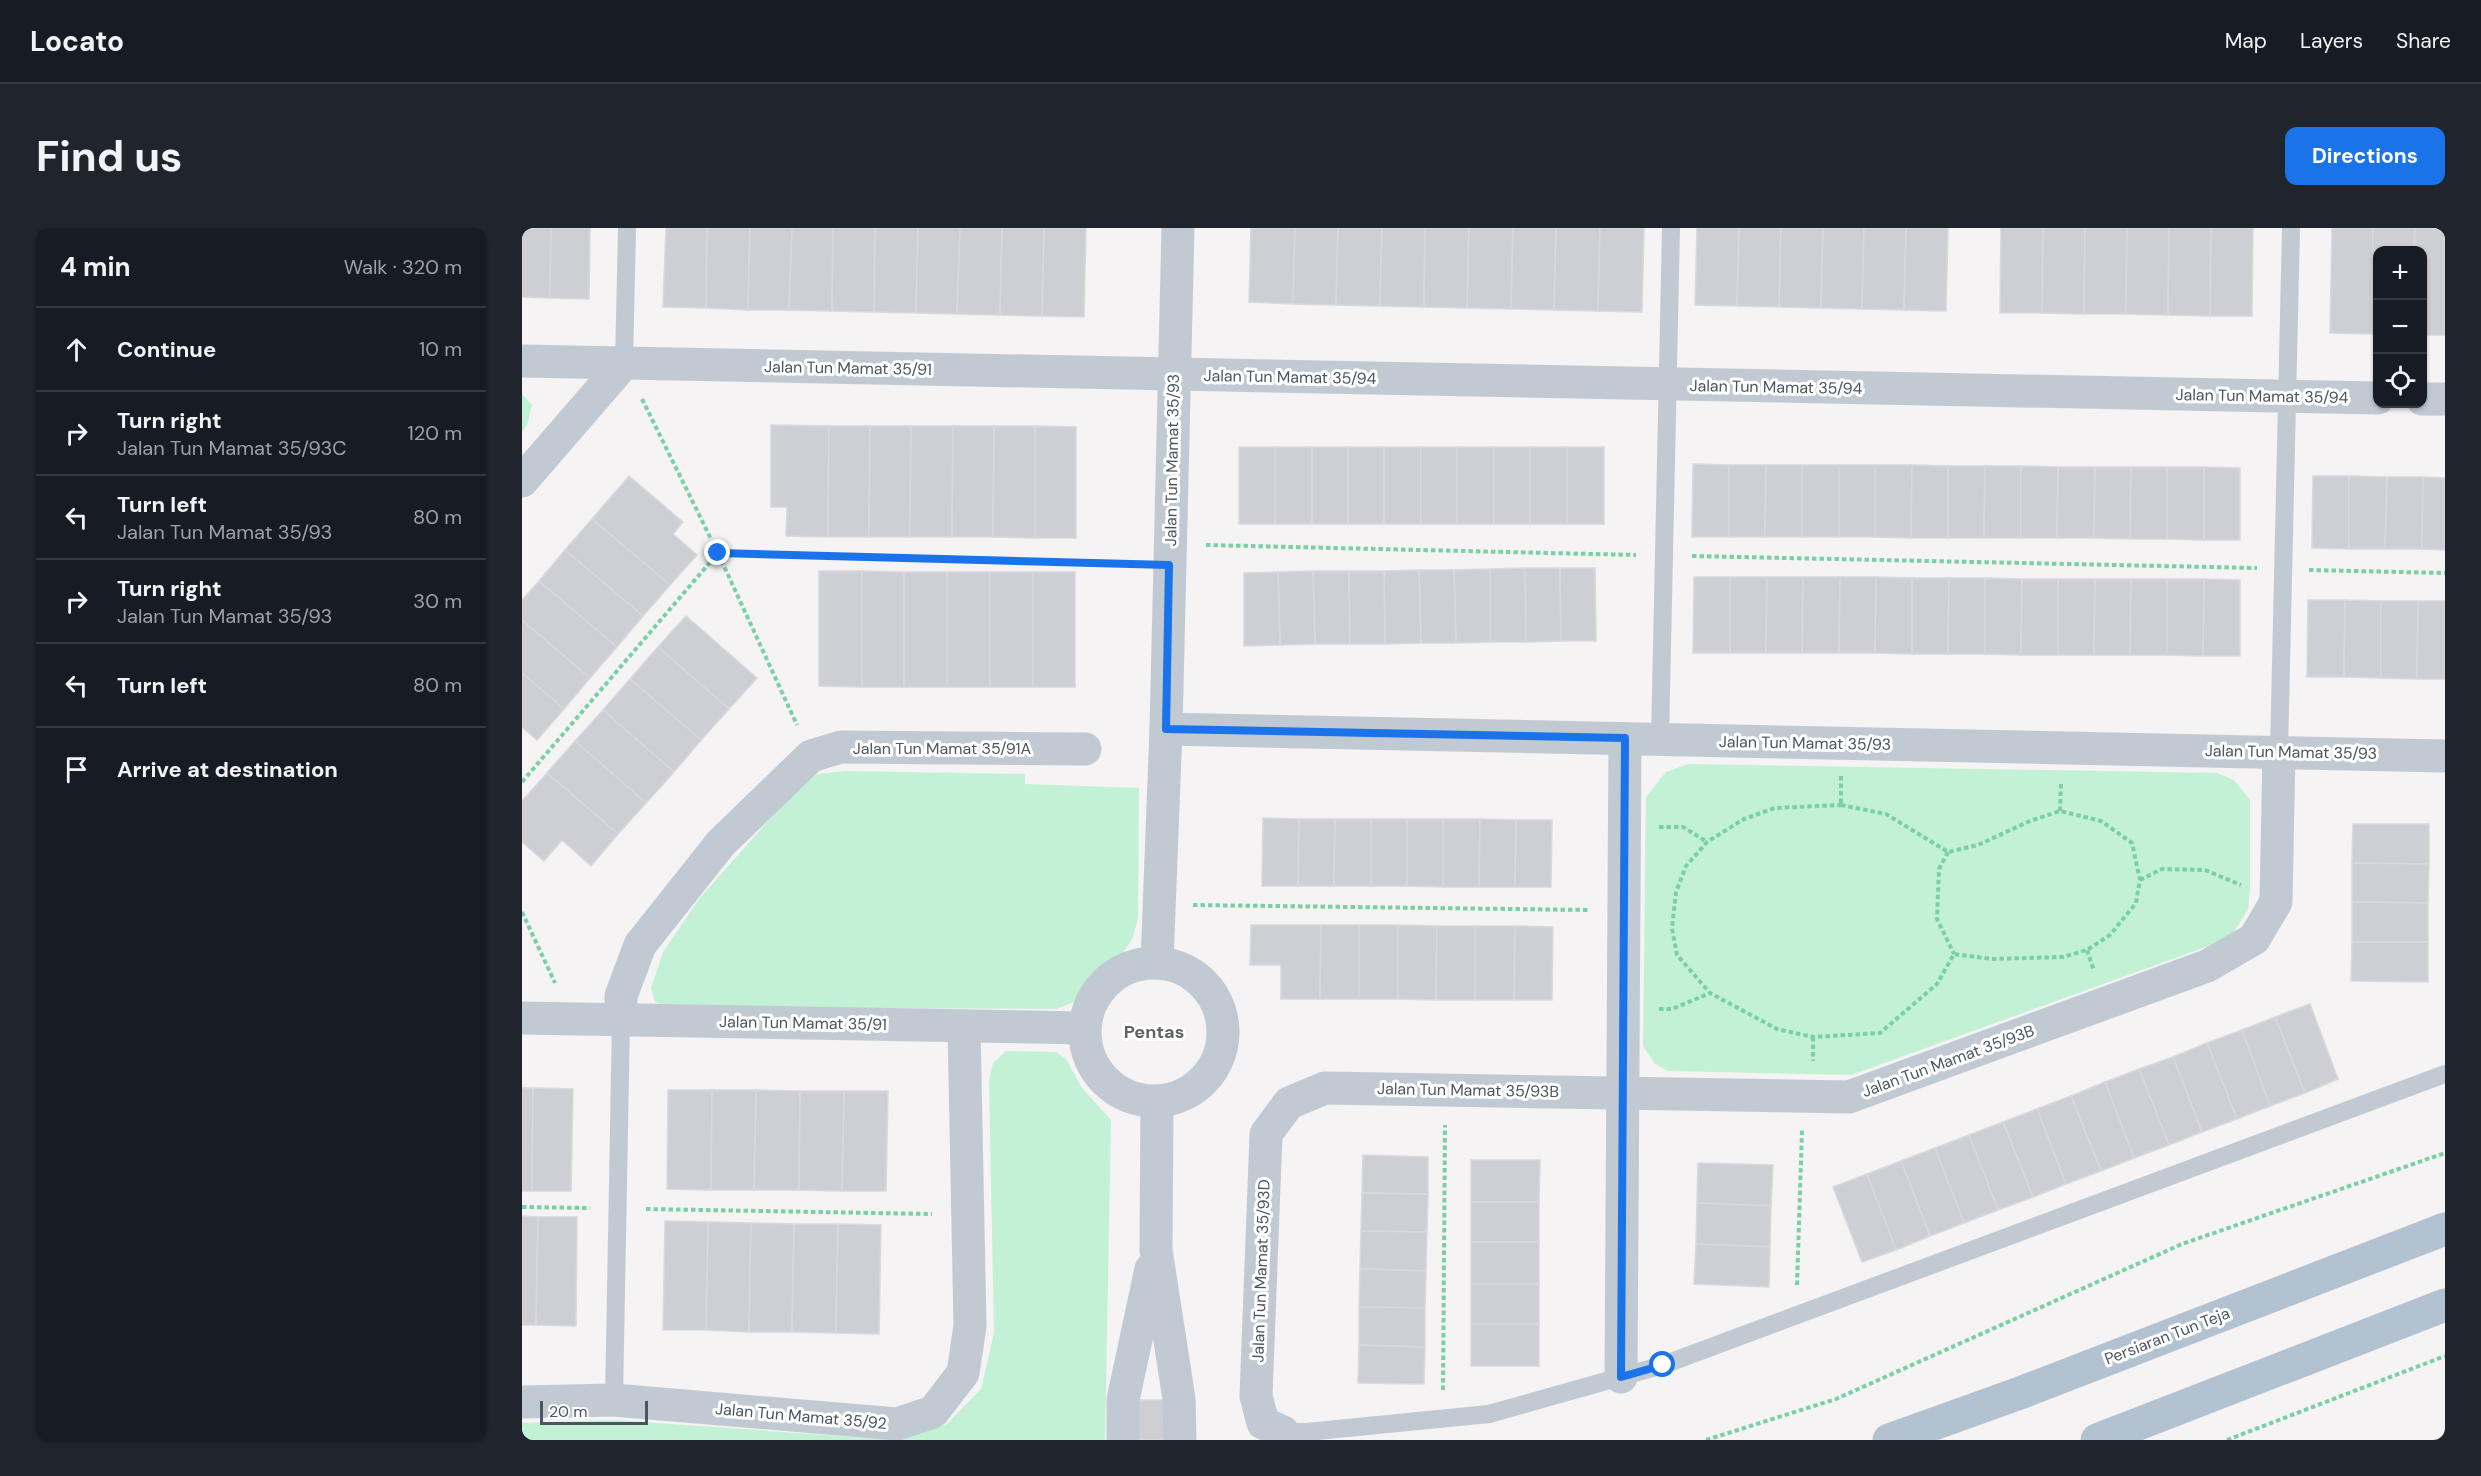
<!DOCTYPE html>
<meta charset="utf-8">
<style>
body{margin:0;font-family:"DM Sans",sans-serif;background:#20242c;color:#f1f3f6}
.controls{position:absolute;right:18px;top:18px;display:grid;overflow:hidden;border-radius:12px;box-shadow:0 2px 4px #0004}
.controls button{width:54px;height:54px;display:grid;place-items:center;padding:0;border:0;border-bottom:2px solid #363941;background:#171b24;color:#f1f3f6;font:30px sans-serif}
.scale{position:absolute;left:18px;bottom:15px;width:108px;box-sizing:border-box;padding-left:6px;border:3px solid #4a5661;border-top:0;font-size:16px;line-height:21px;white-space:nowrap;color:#4a5661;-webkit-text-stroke:4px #fff;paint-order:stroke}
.stop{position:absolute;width:18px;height:18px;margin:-14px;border:4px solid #1a73e8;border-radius:50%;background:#fff}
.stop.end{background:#1a73e8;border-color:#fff;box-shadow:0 2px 6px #0008}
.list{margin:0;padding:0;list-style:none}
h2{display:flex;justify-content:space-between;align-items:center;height:78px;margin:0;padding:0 24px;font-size:26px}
h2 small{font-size:20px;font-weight:400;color:#9ea1a6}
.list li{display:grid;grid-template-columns:39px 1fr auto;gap:18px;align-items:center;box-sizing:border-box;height:84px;padding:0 24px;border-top:2px solid #363941}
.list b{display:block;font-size:22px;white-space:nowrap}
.list p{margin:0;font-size:20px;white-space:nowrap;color:#9ea1a6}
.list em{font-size:20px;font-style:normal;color:#9ea1a6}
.icon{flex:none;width:33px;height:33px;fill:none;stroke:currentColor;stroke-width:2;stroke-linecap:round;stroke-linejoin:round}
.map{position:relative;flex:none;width:1923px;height:1212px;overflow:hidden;border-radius:12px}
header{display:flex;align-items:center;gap:36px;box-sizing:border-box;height:84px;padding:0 30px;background:#171b24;border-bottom:2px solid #363941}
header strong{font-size:28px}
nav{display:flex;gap:33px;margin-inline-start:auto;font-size:21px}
.intro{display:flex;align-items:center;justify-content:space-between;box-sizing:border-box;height:144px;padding:0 36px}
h1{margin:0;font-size:42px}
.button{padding:15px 27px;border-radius:12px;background:#1a73e8;color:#fff;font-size:21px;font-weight:700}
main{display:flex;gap:36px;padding:0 36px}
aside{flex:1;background:#171b24;border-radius:12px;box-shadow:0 2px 4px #0004}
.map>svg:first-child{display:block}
</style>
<header>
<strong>Locato</strong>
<nav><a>Map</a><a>Layers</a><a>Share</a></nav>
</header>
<div class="intro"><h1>Find us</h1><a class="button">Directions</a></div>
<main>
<aside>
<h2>4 min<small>Walk · 320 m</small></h2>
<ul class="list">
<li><svg class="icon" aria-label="ahead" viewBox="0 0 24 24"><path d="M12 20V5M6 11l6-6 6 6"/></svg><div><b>Continue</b></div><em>10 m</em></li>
<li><svg class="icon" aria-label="right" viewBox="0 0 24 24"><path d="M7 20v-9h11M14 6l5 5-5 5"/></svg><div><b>Turn right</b><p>Jalan Tun Mamat 35/93C</p></div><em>120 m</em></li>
<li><svg class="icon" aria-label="left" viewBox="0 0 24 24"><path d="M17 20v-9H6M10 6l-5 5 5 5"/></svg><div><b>Turn left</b><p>Jalan Tun Mamat 35/93</p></div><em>80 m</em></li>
<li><svg class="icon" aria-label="right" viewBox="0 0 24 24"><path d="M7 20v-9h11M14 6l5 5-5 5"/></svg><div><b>Turn right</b><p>Jalan Tun Mamat 35/93</p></div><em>30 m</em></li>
<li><svg class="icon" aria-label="left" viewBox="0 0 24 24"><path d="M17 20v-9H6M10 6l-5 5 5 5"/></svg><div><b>Turn left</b></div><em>80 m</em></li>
<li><svg class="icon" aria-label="arrive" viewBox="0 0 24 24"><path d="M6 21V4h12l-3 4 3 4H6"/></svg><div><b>Arrive at destination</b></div></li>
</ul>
</aside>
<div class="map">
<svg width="1923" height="1212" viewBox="0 0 1923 1212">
<rect width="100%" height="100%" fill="#f5f3f3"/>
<g fill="#c3f1d5">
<path d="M0,166L10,177L5,197L0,204Z"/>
<path d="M1166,536L1695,545L1712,552L1728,572V661L1726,682L1712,704L1689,717L1329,847L1146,843L1133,836L1121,818L1124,569L1144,544Z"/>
<path d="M323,543L503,546V556L617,560L616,690L611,709L601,725L576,744L555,773L534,781L148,779L133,774L129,760L141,724L177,671L278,557L296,546Z"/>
<path d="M484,823L534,824L544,831L560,860L589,892L583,1212H377L425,1196L459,1161L472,1105L467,853L471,835Z"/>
<path d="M93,1192L375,1212H0V1195Z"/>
</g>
<g fill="#cdcfd5" stroke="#d7d9de" stroke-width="1.5">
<path d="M0,0H29L28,70L0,69Z"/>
<path d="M29,0H68L67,71L28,70Z"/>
<path d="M144,0H185L184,80L141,79Z"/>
<path d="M185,0H228L226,82L184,80Z"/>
<path d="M228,0H270L267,82H226Z"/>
<path d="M270,0H311L310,83L267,82Z"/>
<path d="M311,0H353L352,84L310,83Z"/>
<path d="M353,0H396L394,85L352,84Z"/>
<path d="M396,0H438L435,86L394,85Z"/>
<path d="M438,0H480L478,87L435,86Z"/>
<path d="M480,0H522L520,88L478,87Z"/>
<path d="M522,0H564L562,89L520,88Z"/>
<path d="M729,0H773L771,76L727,74Z"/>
<path d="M773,0H816L814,77L771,76Z"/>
<path d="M816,0H860L858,78L814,77Z"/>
<path d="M860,0H903L902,79L858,78Z"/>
<path d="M903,0H947L945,80L902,79Z"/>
<path d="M947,0H991L989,81L945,80Z"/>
<path d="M991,0H1034L1032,82L989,81Z"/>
<path d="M1034,0H1078L1076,83L1032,82Z"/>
<path d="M1078,0H1122L1120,84L1076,83Z"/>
<path d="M1175,0H1217L1215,78L1173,77Z"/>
<path d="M1217,0H1259L1257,79L1215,78Z"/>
<path d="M1259,0H1301L1299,80L1257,79Z"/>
<path d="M1301,0H1342L1340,81L1299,80Z"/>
<path d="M1342,0H1384L1382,82L1340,81Z"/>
<path d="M1384,0H1426L1424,83L1382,82Z"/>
<path d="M1479,0H1521L1520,85H1478Z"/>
<path d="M1521,0H1563L1562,86L1520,85Z"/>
<path d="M1563,0H1605L1604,86H1562Z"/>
<path d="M1605,0H1647L1646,87L1604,86Z"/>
<path d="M1647,0H1689L1688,88L1646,87Z"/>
<path d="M1689,0H1731L1730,88H1688Z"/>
<path d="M1810,0H1851L1850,106L1808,105Z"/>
<path d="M1851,0H1893L1892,22H1856V106H1850Z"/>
<path d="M1893,0H1923V107H1900V22H1892Z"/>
<path d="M249,197L307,198L306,309L264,308L265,279H249Z"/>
<path d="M307,198H348L347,309H306Z"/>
<path d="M348,198H389L388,309H347Z"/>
<path d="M389,198H431L430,309H388Z"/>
<path d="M431,198H472L471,309H430Z"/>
<path d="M472,198H513V310L471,309Z"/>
<path d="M513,198L554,199V310H513Z"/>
<rect x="717" y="219" width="36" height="77"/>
<rect x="753" y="219" width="37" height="77"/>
<rect x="790" y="219" width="36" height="77"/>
<rect x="826" y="219" width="36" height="77"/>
<rect x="862" y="219" width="37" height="77"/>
<rect x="899" y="219" width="36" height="77"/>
<rect x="935" y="219" width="37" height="77"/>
<rect x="972" y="219" width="36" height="77"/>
<rect x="1008" y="219" width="37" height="77"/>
<rect x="1045" y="219" width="37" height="77"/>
<path d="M1171,236L1207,237V309H1170Z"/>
<path d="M1207,237H1244L1243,309H1207Z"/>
<path d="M1244,237H1280V309H1243Z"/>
<rect x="1280" y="237" width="37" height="72"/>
<rect x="1317" y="237" width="36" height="72"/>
<path d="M1353,237H1390L1389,310L1353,309Z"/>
<path d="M1390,237L1426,238V310H1389Z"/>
<path d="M1426,238H1463L1462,310H1426Z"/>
<path d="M1463,238H1499V310H1462Z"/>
<path d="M1499,238L1536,239L1535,310H1499Z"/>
<path d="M1536,239H1573L1572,310H1535Z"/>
<path d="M1573,239H1609L1608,311L1572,310Z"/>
<path d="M1609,239H1645V311H1608Z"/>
<path d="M1645,239H1682V312L1645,311Z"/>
<path d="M1682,239L1718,240V312H1682Z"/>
<path d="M107,248L161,294L151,306L175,327L148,357L70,291Z"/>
<path d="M1791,248H1827V321L1790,320Z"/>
<path d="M1827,248L1865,249L1863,321H1827Z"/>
<path d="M1865,249H1901L1900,321H1863Z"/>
<path d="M1901,249L1923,250V322L1900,321Z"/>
<path d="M70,291L148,357L121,388L43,322Z"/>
<path d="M43,322L121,388L95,419L17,353Z"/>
<path d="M1003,340H1038L1039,413L1004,414Z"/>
<path d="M1003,340L1004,414H968V341Z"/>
<path d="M1038,340H1073L1074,413H1039Z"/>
<path d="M968,341V414L934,415L932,342Z"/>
<path d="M897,342H932L934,415H899Z"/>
<path d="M897,342L899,415L863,416L862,343Z"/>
<path d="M297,343H340V459L297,458Z"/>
<path d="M340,343L382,344V459H340Z"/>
<path d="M791,343H827L828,416H793Z"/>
<path d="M791,343L793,416L758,417L756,344Z"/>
<path d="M827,343H862L863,416H828Z"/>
<rect x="382" y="344" width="43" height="115"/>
<rect x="425" y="344" width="43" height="115"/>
<rect x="468" y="344" width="43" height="115"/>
<rect x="511" y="344" width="42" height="115"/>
<path d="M756,344L758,417L722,418V345Z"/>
<path d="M1172,349H1208V425H1171Z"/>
<path d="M1208,349H1245L1244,425H1208Z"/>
<path d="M1245,349H1281L1280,425H1244Z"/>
<path d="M1281,349H1318L1317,425H1280Z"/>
<path d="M1318,349H1354L1353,425H1317Z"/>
<path d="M1354,349L1390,350V426L1353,425Z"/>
<path d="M1390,350H1427L1426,426H1390Z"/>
<path d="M1427,350H1463V426H1426Z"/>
<path d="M1463,350L1500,351L1499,427L1463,426Z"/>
<path d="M1500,351H1536V427H1499Z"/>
<path d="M1536,351H1573L1572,427H1536Z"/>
<path d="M1573,351H1609L1608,427H1572Z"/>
<path d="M1609,351H1645V427H1608Z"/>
<path d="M1645,351H1682L1681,428L1645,427Z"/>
<path d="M1682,351L1718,352V428H1681Z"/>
<path d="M17,353L95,419L68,450L0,392V372Z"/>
<path d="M1786,372H1823L1822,449H1785Z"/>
<path d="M1823,372L1859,373V450L1822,449Z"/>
<path d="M1859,373H1896L1895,451L1859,450Z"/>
<path d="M1896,373H1923V451H1895Z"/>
<path d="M164,388L235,450L207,481L136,419Z"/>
<path d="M0,392L68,450L42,481L0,445Z"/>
<path d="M136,419L207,481L179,512L108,451Z"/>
<path d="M0,445L42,481L15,512L0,499Z"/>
<path d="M108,451L179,512L152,544L81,482Z"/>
<path d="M81,482L152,544L124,575L53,513Z"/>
<path d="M53,513L124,575L96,606L25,545Z"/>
<path d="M25,545L96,606L69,638L40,612L22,633L0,614V573Z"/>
<path d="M741,590L777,591L776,658H740Z"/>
<path d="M777,591H813L812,658H776Z"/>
<path d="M813,591H849V658H812Z"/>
<rect x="849" y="591" width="36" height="67"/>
<path d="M885,591H921V659L885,658Z"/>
<path d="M921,591H958L957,659H921Z"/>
<path d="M958,591L994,592L993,659H957Z"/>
<path d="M994,592H1030L1029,659H993Z"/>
<path d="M1831,596H1907V636L1830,635Z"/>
<path d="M1830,635L1907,636L1906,675L1830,674Z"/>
<path d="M1830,674L1906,675V714H1830Z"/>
<path d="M729,697H799L798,771H759V737H728Z"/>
<path d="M799,697H837V771H798Z"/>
<rect x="837" y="697" width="39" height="74"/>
<path d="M876,697L915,698L914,772L876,771Z"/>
<path d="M915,698H953V772H914Z"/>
<path d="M953,698H993L992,772H953Z"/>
<path d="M993,698L1031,699L1030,772H992Z"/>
<path d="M1830,714H1906V754L1829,753Z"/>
<path d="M1788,776L1816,851L1783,865L1753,789Z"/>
<path d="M1753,789L1783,865L1748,878L1720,802Z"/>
<path d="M1720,802L1748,878L1715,891L1685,815Z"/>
<path d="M1685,815L1715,891L1680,904L1651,829Z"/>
<path d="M1651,829L1680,904L1647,917L1617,841Z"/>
<path d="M1617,841L1647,917L1612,930L1583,854Z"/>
<path d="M1583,854L1612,930L1579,943L1549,868Z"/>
<path d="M0,860H11L10,963H0Z"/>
<path d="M11,860L51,861L49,963H10Z"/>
<path d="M146,862H190L189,962L145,961Z"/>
<path d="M190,862H234L232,962H189Z"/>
<path d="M234,862L278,863L277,962H232Z"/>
<path d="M278,863H322L320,963L277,962Z"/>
<path d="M322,863H366L364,963H320Z"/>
<path d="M1549,868L1579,943L1544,956L1515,881Z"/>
<path d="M1515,881L1544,956L1511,969L1481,894Z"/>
<path d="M1481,894L1511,969L1476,982L1447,907Z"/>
<path d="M1447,907L1476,982L1442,995L1413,920Z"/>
<path d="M1413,920L1442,995L1408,1008L1379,933Z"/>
<path d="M841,927L906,929V966L840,965Z"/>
<path d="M949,932H1018L1017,974H949Z"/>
<path d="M1379,933L1408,1008L1374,1022L1345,946Z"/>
<path d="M1176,935L1251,937L1249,978L1175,975Z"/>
<path d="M1345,946L1374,1022L1340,1034L1311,959Z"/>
<path d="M840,965L906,966L905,1004L839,1003Z"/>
<rect x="949" y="974" width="68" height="40"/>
<path d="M1175,975L1249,978L1248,1019L1174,1016Z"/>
<path d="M0,988L16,989L14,1097H0Z"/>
<path d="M16,989H55L54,1098L14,1097Z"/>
<path d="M143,993L186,994L184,1102H141Z"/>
<path d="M186,994L229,995L227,1104L184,1102Z"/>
<path d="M229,995L272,996L270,1104H227Z"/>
<path d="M272,996H316L314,1105L270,1104Z"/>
<path d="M316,996L359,997L357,1106L314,1105Z"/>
<path d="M839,1003L905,1004L904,1043L838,1041Z"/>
<rect x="949" y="1014" width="68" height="42"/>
<path d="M1174,1016L1248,1019L1247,1059L1172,1056Z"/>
<path d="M838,1041L904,1043L903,1080L837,1079Z"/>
<rect x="949" y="1056" width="68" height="40"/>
<path d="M837,1079L903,1080V1119L837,1117Z"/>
<rect x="949" y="1096" width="68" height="42"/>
<path d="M837,1117L903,1119L902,1156L836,1155Z"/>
<path d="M614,1172H643V1212H615Z"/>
</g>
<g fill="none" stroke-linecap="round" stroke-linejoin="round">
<g stroke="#7ad0a6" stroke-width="4" stroke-dasharray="4.5 3" stroke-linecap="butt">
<path d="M120,171L196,325L275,497"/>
<path d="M684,317L1114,327"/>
<path d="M1170,328L1735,340"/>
<path d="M1787,342L1923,345"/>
<path d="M1319,548V577"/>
<path d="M0,554L196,325L614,336"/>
<path d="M1319,577L1364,586L1426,624L1456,617L1508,593L1538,583L1579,593L1610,615L1618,652L1614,675L1588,707L1565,722L1541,729L1470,731L1432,726L1415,756L1358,805L1291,809L1255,801L1188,765L1155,727L1150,700L1154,664L1164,638L1185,614L1222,591L1253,580Z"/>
<path d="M1538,583L1539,555"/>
<path d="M1137,599H1161L1185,614"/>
<path d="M1426,624L1417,641L1415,691L1432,726"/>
<path d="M1618,652L1640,641L1683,642L1719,657"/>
<path d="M671,677L1068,682"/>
<path d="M0,684L33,755"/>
<path d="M1565,722L1572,743"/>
<path d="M1137,781H1150L1188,765"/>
<path d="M1291,809V833"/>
<path d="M0,979L68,980"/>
<path d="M124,981L410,986"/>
<path d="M1275,1057L1280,902"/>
<path d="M921,1162L923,897"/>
<path d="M1184,1212L1314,1171L1660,1016L1923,925"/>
<path d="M1705,1212L1923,1128"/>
</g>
<g stroke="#c1cad2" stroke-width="18">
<path d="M102,135L105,0"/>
<path d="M1138,512L1149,0"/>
<path d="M1757,524L1769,0"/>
<path d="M92,1172L99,792"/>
<path d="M761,1204H785L967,1186L1141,1137L1923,846"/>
</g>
<g stroke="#c1cad2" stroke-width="33">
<path d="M0,133L1856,170"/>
<path d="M1900,171H1923"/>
<path d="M0,253L102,135"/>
<path d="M644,501L1923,528"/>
<circle cx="632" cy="804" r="69"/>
<path d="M635,735L644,501L656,0"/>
<path d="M0,790L563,800"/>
<path d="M99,792V768L118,717L199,615L289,528L319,519L563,521"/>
<path d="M635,873L634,1022L657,1171L658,1212"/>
<path d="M1099,1149L1103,511"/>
<path d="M0,1174L92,1172L375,1196L411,1184L441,1145L448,1098L442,798"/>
<path d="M761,1204L741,1195L734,1168L744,906L767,875L803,860L1327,869L1685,738L1732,711L1754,674L1757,524"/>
<path d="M601,1212V1172L629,1041"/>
</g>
<g stroke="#b3c2d1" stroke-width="33">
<path d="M1367,1212L1498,1165L1923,1001"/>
<path d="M1575,1212L1923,1077"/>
</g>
</g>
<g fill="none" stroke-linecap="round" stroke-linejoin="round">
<path stroke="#1a73e8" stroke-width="8" d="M196,325L647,337L644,501L1103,510L1099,1149L1141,1137"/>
</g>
<g text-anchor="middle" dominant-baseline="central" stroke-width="6" stroke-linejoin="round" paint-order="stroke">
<g font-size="16" fill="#4a5661" stroke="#fff">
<text transform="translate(326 140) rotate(1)">Jalan Tun Mamat 35/91</text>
<text transform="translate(768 149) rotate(1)">Jalan Tun Mamat 35/94</text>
<text transform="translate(1254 159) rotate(1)">Jalan Tun Mamat 35/94</text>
<text transform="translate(1740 168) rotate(1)">Jalan Tun Mamat 35/94</text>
<text transform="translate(650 232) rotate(-89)">Jalan Tun Mamat 35/93</text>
<text transform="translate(1283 515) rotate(1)">Jalan Tun Mamat 35/93</text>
<text x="420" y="520">Jalan Tun Mamat 35/91A</text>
<text transform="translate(1769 524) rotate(1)">Jalan Tun Mamat 35/93</text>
<text transform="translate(281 795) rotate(1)">Jalan Tun Mamat 35/91</text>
<text transform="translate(1426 833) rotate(-20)">Jalan Tun Mamat 35/93B</text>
<text transform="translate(946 862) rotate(1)">Jalan Tun Mamat 35/93B</text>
<text transform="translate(739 1043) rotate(-88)">Jalan Tun Mamat 35/93D</text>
<text transform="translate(1645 1108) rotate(-21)">Persiaran Tun Teja</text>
<text transform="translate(279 1188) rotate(5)">Jalan Tun Mamat 35/92</text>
</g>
<g font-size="18" font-weight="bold" fill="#5f6368" stroke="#fff">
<text x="632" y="804">Pentas</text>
</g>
</g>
</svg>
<div class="controls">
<button>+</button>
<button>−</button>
<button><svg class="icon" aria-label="locate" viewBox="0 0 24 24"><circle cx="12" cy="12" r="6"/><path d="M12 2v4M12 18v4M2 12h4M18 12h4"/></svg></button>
</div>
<div class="scale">20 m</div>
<div class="stop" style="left:1141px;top:1137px"></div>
<div class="stop end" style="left:196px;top:325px"></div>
</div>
</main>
